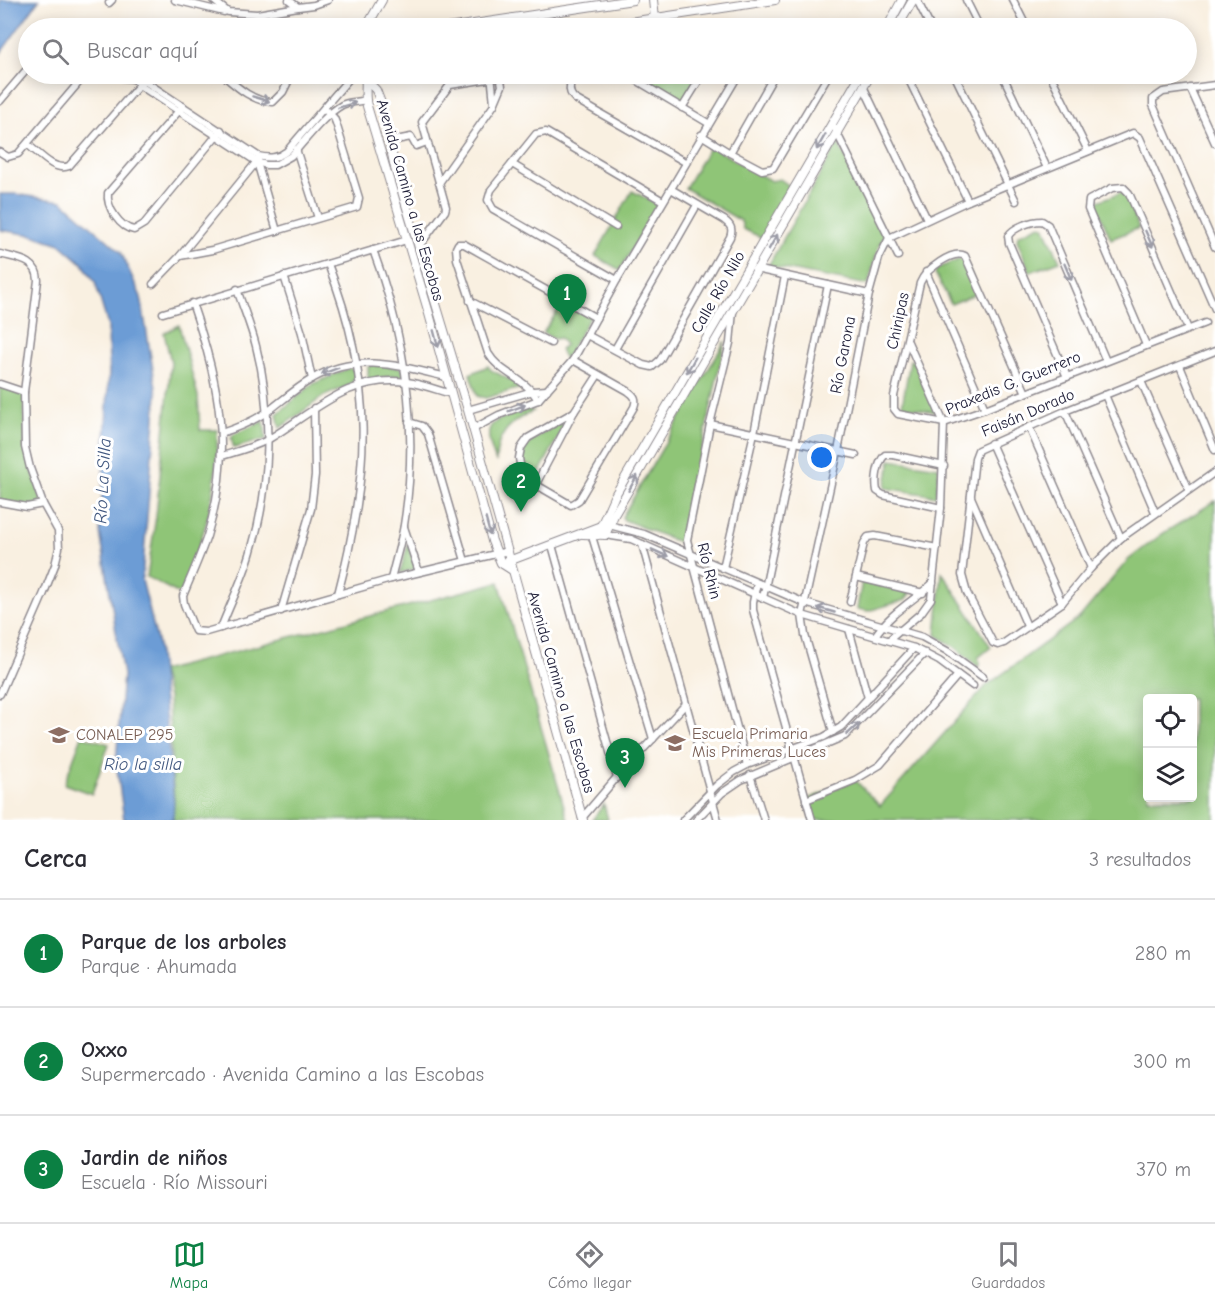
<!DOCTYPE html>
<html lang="es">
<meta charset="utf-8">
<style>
body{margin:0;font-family:"Comic Neue",sans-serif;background:#f2f2f3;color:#2b2b33}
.controls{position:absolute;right:18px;bottom:18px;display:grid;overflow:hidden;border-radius:6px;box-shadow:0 3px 15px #0003}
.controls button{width:54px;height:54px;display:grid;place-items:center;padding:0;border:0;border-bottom:2px solid #e1e1e2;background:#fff;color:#2b2b33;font:30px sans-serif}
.you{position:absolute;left:822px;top:458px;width:21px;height:21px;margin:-15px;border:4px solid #fff;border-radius:50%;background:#1a73e8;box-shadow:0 0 0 9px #1a73e833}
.badge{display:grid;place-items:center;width:39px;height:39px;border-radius:50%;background:#0b8043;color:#fff;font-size:20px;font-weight:700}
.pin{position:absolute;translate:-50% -50px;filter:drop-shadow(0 2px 3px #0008)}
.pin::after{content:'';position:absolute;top:32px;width:21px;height:18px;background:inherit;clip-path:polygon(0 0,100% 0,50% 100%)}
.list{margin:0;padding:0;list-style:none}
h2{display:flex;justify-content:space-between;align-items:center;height:78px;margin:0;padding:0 24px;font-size:26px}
h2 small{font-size:20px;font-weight:400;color:#7c7c81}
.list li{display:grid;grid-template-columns:39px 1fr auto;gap:18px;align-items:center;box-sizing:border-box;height:108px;padding:0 24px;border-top:2px solid #e1e1e2}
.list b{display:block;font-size:22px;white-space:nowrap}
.list p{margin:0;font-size:20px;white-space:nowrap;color:#7c7c81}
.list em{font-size:20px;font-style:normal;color:#7c7c81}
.icon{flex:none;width:33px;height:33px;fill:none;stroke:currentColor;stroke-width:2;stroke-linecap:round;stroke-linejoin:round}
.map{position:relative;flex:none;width:1215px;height:820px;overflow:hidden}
.search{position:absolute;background:#fff;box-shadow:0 3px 15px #0003;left:18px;right:18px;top:18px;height:66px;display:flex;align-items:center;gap:15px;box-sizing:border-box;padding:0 21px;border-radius:33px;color:#7c7c81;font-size:22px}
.sheet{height:402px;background:#fff}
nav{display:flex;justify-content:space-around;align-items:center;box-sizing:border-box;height:84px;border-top:2px solid #e1e1e2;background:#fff;font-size:16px;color:#7c7c81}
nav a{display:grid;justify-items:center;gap:3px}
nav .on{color:#0b8043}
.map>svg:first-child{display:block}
</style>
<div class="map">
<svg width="1215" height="820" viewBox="0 0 1215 820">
<rect width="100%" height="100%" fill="#fff"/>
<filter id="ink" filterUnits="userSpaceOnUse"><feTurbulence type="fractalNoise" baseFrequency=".0167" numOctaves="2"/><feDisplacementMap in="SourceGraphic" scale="12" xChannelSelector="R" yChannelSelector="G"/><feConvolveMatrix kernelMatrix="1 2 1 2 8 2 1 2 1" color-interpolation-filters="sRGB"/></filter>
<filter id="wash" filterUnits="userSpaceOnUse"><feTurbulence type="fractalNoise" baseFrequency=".008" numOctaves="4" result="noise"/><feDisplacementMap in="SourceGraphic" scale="24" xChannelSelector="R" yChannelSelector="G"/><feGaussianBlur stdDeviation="1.35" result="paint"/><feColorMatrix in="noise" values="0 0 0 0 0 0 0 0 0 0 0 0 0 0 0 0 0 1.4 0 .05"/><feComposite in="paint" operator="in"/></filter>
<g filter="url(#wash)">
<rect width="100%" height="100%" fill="#f9f0e1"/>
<g fill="#8fc577" stroke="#587459" stroke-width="1.5" fill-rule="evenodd">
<path d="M634,74H699L683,102Z"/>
<path d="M838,143L886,235L879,245L868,285L768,266Z"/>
<path d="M710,146L771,181L780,179L791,187L762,238L743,229L741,221L685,188Z"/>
<path d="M632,191L658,204L620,270L595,256Z"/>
<path d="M1122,192L1125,193L1139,228L1111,239L1096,205L1098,201Z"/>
<path d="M1040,225L1044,226L1060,261L1030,272L1017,240L1018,235Z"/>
<path d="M960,259L966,263L978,293L951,304L935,273L938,268Z"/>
<path d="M563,303L591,315L565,359L560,350L565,345L560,338L554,339L543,333Z"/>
<path d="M179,325L198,396L200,430H217C219,494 204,536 181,595L147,577L156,516L171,362L164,333Z"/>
<path d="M725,341L682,541L678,542L624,520L622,517Z"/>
<path d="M910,360L915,363L934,406L935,412L902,406Z"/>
<path d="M373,364L402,368L404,377L392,376L372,380L368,378V367Z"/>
<path d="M488,366L491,370L524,387L486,398L477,396L470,374Z"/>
<path d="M349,368L356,371L355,378L350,385L324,396L280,428L277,414L313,384Z"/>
<path d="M0,384L24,392L25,447L43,504L37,506L0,502Z"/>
<path d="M528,409L533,411C510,422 496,435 496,462C480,420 490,423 528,409Z"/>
<path d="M264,421L266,439L234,448L231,438L234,434Z"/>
<path d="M561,422H565V425L538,475L535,478H528C511,444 538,438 561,422Z"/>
<path d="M891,460L939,467L936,496L885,488Z"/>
<path d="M1215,501V820H812L806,800L855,780L880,806L986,686L1080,617L1128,560L1162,534ZM1148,698H1192V798H1148Z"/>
<path d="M408,544L416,569L400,573Z"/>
<path d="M942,572L991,647L978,658L980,662L978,667L955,647L936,635Z"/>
<path d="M862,581L910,593L905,600L868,611L857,609Z"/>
<path d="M499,582L568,820H170L174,802L168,697L161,671Z"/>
<path d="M82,736L109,744L92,794L64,784Z"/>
<path d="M604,804L608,820H592Z"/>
</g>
<g fill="#6c9cd5" stroke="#475f88" stroke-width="1.5">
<path d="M0,0H39L0,54Z"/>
<path d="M0,194H15L62,201L121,252L141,297L157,394L142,580L158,644L174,802L173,820H124L116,762L123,675L100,532L109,371L108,326L95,282L83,264L60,244L32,235L0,230Z"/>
</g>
</g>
<g filter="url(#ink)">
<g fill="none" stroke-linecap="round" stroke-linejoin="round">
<g stroke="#8e898e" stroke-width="9">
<g id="minor">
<path d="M175,0L224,12"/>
<path d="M213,0L228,12L257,14L298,7"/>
<path d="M289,0L298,7L314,5L328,0"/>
<path d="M917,0L931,28"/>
<path d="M966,0L980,28"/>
<path d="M1013,0L1027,28"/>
<path d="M109,3L112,0"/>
<path d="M90,74L143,80L258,156C270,159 278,158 287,151L353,74"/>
<path d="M222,74C237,87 253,102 273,102L283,92L292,74"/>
<path d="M491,74L494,103"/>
<path d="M577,74C570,81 566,91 575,99L685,162"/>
<path d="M626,74L708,123"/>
<path d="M906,74L968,201"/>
<path d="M954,74L1016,201"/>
<path d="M1002,74L1047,168"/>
<path d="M1050,74L1088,151"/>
<path d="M135,79L139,85L257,162L266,165H275L291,156C305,141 324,115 342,105C350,101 357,103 365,100"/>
<path d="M1215,85L1163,92L1153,99V105L1215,247"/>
<path d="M863,86L927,219"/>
<path d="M1190,88L1215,143"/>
<path d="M0,101L28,68"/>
<path d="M183,106L108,193C106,207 120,228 134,230L144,224L221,130"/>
<path d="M682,108L703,74"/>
<path d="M832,123L898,256"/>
<path d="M701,135L730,153L762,170L773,168L829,74"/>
<path d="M391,141L411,137L416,146L427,142"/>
<path d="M27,144C39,153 54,172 69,166L141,83"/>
<path d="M296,149L318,218"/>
<path d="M0,152L8,157L18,154L86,74"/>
<path d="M730,153L775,74"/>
<path d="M257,162L277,231"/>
<path d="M512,164L616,227"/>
<path d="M439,183L494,105L502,86L500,74"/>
<path d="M420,245L445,211L446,207L422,122L450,85L501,77"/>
<path d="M373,250C406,338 419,432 404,525C401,543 395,561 391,579"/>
<path d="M0,254C17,259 37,259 38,280L24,392L25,447L30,468L43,504L58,531L59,548L55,565L44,593L0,694"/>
<path d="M180,256L212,250L357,207L359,198L336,123L334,118L324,108"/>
<path d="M328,264C375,384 370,472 338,594"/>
<path d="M755,269L869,294"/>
<path d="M926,272L985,409"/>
<path d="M284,276L302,333L312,379"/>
<path d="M617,280L493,209L488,200L491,190L536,134L546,132L663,201"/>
<path d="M153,284L180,256L258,160"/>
<path d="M470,301L551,343"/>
<path d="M192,303C220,384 233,452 207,536C200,557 191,576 183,596L184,604L195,631L206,632L391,579L508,551"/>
<path d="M733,311L730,343L710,424L687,540L747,765"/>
<path d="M163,313L407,240"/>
<path d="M587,335L643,365L652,367L660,360L730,237C733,229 731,225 724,220L671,189"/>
<path d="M1146,345L1088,209L1089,200L1112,188L1123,187L1129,193L1188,329"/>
<path d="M615,349L697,205"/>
<path d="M1215,351L1065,411L978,450L975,458L962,575L967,593L993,643L998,645L1004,643L1062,603L1091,568L1121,538L1215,472"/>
<path d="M573,360L628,391C635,396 637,399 634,407L579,500L571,505L528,480L521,470L519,458L521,448L528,438L574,412"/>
<path d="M1180,366L1215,450"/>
<path d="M1067,377L1009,243L1008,236C1014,227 1031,221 1042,221L1048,225L1106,361"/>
<path d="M1141,381L1189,490"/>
<path d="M0,384L24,392"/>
<path d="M1026,393L965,256C953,249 925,270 920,283L894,396V409L898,414L944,423L985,409L1205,323"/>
<path d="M1105,395L1155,512"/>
<path d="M538,400C526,378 500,374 488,353L457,259L456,248L458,244H464L596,318"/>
<path d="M468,410L533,391L547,390"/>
<path d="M1065,411L1121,538"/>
<path d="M409,422L422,426L428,434L465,561"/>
<path d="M710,424L856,455"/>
<path d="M1029,427L1091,568"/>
<path d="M473,429L499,415L538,400L573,360L617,280L739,74"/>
<path d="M221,433C237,428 253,421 267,412C282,401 296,388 312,379C357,352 400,366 446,377"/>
<path d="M991,443L1062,603"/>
<path d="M222,456C238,451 255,447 269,439C314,412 349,374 407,382C422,384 437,390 451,394"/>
<path d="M535,486L574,412L598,375"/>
<path d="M971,497L1027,626"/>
<path d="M0,502L27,507L43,504"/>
<path d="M941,508L883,495L877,491C875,480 877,463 885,455H893L944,466"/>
<path d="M609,525L644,534L805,603L922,637L947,651L983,677"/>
<path d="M404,527L419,572"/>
<path d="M591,533L653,739"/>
<path d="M605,535L631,539L802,615L914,648L939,661L973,686"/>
<path d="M642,544L718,820"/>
<path d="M552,545L617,777"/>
<path d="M723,568L754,433L785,276"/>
<path d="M856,577L923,593"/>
<path d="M757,583L753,602V610L812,820"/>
<path d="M763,598L828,285"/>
<path d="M850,602L864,543L868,537L875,536L937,548"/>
<path d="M281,611L311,509L315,475L314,408"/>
<path d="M221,628C231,602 244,577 251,551C271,485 273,412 256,346C251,326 243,308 237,289"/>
<path d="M849,629L868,698"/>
<path d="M875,636C890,613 913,601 933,583"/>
<path d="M889,640L921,613L931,599L941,508L944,423L908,342"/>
<path d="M833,732L805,635L802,615L838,451L869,294L879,258L889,238L968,201L1133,133L1140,138L1215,309"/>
<path d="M750,775L764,820"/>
<path d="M806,800L855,780L880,765L958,675"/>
<path d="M582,818L617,777L685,705"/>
<path d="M683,820L717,785L734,772L747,765L824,737L841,727L914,648"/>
<path d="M696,820L722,793L741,780L845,736L925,653"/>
</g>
</g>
<g stroke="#8e898e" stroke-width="10">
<g id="tertiary">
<path d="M653,0L655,19"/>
<path d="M366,28L382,0"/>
<path d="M447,28L633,0"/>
<path d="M590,28L775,0"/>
<path d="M887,28L902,0"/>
<path d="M897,28L913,0"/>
<path d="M365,74C367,84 364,95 367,106L428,310L492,541L501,563L512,570"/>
<path d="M367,81L376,90L381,103L395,168L468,410L583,820"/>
<path d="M583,534L605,535L614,515L871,74"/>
<path d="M597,535L614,497L861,74"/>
<path d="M506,562L601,526"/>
</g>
</g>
<use href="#minor" stroke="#fff" stroke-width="6"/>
<use href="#tertiary" stroke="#fff" stroke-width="8"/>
</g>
<defs><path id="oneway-shaft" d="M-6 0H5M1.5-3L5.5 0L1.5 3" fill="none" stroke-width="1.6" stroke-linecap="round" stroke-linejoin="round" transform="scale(1.5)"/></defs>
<g stroke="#9c9ca7">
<use href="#oneway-shaft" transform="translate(261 99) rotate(17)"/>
<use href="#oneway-shaft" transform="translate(347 105) rotate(-17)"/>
<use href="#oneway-shaft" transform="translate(821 142) rotate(120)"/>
<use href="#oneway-shaft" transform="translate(1149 239) rotate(66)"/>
<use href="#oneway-shaft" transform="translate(773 242) rotate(-60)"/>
<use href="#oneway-shaft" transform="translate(1068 272) rotate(67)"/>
<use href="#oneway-shaft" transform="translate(436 339) rotate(75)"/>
<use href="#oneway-shaft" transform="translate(691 365) rotate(120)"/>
<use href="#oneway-shaft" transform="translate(330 371) rotate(159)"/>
<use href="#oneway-shaft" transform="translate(517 408) rotate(-21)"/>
<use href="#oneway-shaft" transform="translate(633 483) rotate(-60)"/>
<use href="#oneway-shaft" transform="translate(488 527) rotate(75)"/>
<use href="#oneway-shaft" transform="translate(660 553) rotate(24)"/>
<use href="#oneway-shaft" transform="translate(826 610) rotate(-164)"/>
<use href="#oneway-shaft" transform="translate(853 729) rotate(-42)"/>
</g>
</g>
<defs>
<g id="school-bare" transform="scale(1.62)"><path d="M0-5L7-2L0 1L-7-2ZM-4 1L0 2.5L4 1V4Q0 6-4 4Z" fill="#8d6e63" stroke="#fff" stroke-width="2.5" paint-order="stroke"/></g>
</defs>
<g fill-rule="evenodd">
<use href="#school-bare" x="59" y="735"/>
<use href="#school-bare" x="675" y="743"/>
</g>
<g text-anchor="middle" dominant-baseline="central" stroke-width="6" stroke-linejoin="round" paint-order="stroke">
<g font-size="16" fill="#22223b" stroke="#fff">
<text transform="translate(410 200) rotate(74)">Avenida Camino a las Escobas</text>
<text transform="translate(718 292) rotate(-60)">Calle Río Nilo</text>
<text transform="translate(898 321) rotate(-78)">Chinipas</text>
<text transform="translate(843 355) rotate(-79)">Río Garona</text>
<text transform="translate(1013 383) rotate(-22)">Praxedis G. Guerrero</text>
<text transform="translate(1028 413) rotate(-23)">Faisán Dorado</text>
<text transform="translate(709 571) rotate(76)">Río Rhin</text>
<text transform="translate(561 692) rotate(74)">Avenida Camino a las Escobas</text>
</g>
<g font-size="16" fill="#785e54" stroke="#fff" text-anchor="start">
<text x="692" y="734">Escuela Primaria<tspan x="692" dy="18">Mis Primeras Luces</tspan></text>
<text x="76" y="735">CONALEP 295</text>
</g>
<g font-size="18" font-style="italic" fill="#435980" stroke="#fff">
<text transform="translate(103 481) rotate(-87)">Río La Silla</text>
<text x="143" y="764">Rio la silla</text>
</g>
</g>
</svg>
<div class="controls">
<button><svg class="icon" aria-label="locate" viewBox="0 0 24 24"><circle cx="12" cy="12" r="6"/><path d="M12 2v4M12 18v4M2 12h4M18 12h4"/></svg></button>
<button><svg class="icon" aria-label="layers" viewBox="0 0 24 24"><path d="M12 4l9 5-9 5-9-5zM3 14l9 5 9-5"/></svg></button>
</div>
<div class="you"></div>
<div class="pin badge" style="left:567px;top:324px">1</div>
<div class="pin badge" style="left:521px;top:512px">2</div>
<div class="pin badge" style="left:625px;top:788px">3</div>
<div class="search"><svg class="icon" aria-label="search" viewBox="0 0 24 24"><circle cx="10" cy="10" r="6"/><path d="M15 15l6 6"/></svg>Buscar aquí</div>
</div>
<section class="sheet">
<h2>Cerca<small>3 resultados</small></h2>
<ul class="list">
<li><span class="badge">1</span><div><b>Parque de los arboles</b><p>Parque · Ahumada</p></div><em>280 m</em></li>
<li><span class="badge">2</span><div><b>Oxxo</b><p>Supermercado · Avenida Camino a las Escobas</p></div><em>300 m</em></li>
<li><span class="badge">3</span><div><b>Jardin de niños</b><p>Escuela · Río Missouri</p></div><em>370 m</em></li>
</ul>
</section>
<nav>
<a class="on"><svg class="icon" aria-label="map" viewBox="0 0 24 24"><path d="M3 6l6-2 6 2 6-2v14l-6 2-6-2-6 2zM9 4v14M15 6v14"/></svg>Mapa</a>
<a><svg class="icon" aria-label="directions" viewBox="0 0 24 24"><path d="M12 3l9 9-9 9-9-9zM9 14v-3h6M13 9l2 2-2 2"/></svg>Cómo llegar</a>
<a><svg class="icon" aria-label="saved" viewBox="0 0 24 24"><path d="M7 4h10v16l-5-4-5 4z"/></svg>Guardados</a>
</nav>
